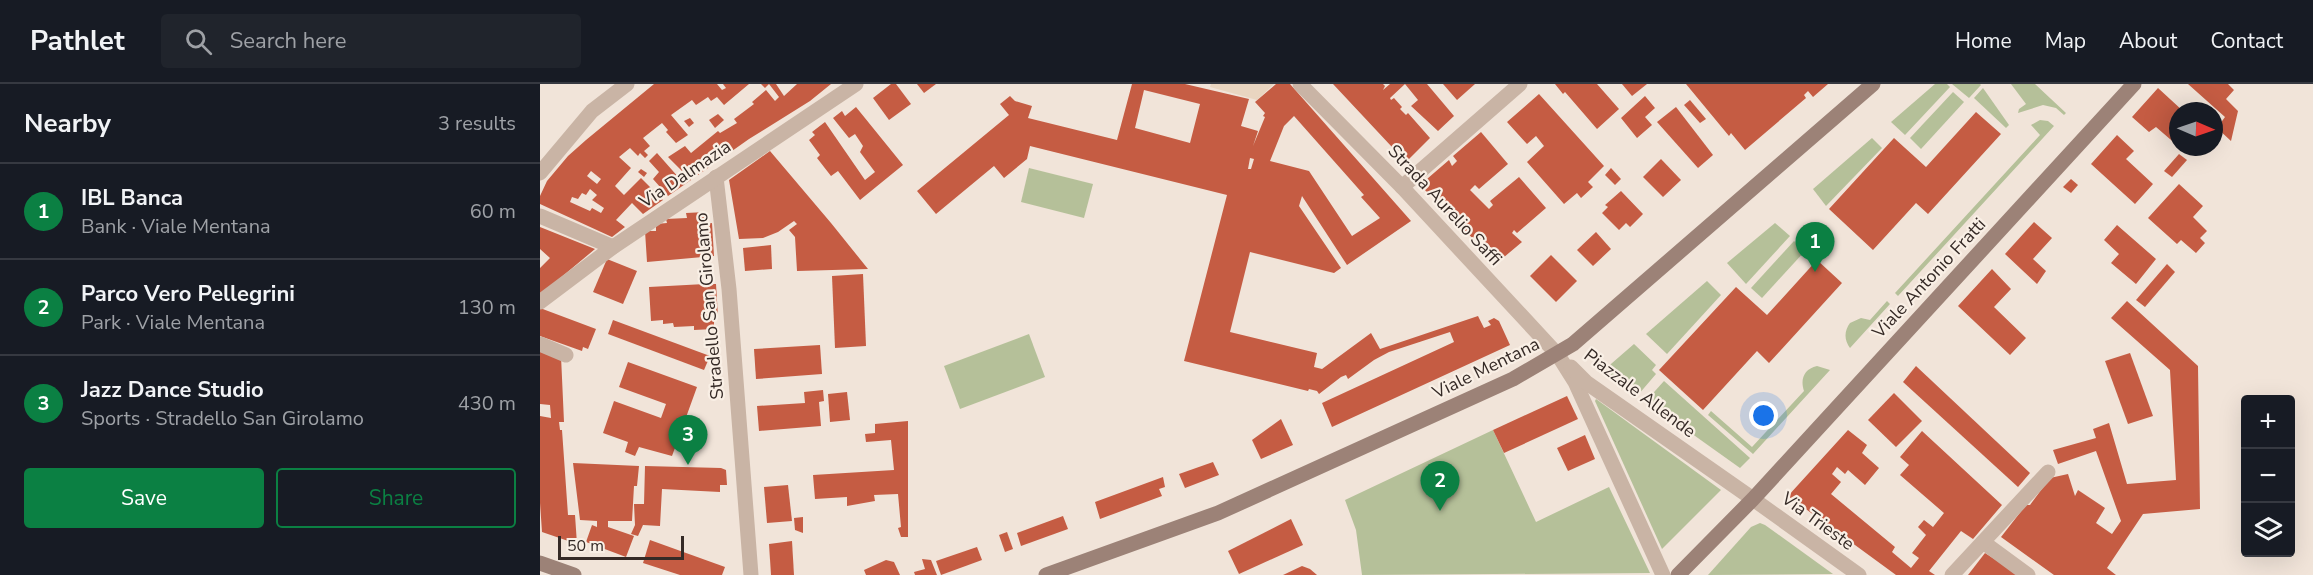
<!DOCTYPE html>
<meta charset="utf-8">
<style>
body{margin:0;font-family:"Nunito Sans",sans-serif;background:#20242c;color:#f1f3f6}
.controls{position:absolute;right:18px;bottom:18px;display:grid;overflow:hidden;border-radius:6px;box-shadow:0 6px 24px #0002}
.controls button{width:54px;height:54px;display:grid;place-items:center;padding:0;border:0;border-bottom:2px solid #363941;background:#171b24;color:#f1f3f6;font:30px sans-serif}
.compass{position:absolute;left:1629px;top:18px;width:54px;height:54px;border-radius:50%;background:#171b24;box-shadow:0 6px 24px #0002;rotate:92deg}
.scale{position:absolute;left:18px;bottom:15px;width:126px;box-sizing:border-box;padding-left:6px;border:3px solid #352a26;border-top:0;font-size:16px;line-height:21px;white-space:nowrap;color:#352a26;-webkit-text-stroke:4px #f9efe5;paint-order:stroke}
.you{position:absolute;left:1224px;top:332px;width:21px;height:21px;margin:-15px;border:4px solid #fff;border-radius:50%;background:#1a73e8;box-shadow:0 0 0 9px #1a73e833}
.badge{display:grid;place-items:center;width:39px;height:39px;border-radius:50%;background:#0b8043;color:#fff;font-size:20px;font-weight:700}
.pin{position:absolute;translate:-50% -50px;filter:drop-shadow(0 2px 3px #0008)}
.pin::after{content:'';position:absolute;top:32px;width:21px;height:18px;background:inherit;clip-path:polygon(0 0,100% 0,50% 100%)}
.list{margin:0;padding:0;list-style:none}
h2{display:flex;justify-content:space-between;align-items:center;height:78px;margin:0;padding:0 24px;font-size:26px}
h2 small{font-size:20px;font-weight:400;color:#9ea1a6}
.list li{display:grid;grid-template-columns:39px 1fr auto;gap:18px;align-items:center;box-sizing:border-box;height:96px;padding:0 24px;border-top:2px solid #363941}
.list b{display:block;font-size:22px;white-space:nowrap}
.list p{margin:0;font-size:20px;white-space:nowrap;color:#9ea1a6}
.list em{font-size:20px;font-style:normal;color:#9ea1a6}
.actions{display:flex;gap:12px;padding:18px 24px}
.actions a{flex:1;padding:14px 0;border:2px solid #0b8043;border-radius:6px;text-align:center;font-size:21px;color:#0b8043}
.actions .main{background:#0b8043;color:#fff}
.icon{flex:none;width:33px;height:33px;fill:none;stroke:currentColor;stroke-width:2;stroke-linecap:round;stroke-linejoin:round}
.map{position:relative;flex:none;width:1773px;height:491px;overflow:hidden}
header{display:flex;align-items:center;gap:36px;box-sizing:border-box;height:84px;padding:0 30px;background:#171b24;border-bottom:2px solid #363941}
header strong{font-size:28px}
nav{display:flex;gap:33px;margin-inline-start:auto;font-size:21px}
.search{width:420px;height:54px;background:#20242c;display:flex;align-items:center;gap:15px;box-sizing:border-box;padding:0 21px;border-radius:6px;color:#9ea1a6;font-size:22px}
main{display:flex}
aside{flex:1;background:#171b24}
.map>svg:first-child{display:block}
</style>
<header>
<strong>Pathlet</strong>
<div class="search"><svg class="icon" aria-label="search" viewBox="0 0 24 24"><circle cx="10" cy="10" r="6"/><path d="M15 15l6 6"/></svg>Search here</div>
<nav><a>Home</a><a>Map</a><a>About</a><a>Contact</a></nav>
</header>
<main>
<aside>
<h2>Nearby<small>3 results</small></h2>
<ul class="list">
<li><span class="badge">1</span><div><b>IBL Banca</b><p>Bank · Viale Mentana</p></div><em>60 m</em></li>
<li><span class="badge">2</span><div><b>Parco Vero Pellegrini</b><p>Park · Viale Mentana</p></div><em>130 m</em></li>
<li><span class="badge">3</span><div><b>Jazz Dance Studio</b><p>Sports · Stradello San Girolamo</p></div><em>430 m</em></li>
</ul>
<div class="actions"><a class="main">Save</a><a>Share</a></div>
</aside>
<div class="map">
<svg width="1773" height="491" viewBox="0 0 1773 491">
<rect width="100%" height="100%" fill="#f1e4d9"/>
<g fill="#b5c099">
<path d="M1395,0H1407L1410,3L1365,51L1351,38Z"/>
<path d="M1412,0H1440L1441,1L1429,14Z"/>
<path d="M1471,0H1495L1526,29L1524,31L1516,24L1503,21L1478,29L1479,25L1486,20Z"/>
<path d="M1443,4L1469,41L1466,44L1434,14Z"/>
<path d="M1413,8L1424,18L1381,65L1370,54Z"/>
<path d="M1500,36L1508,37L1514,42L1358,212L1355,209L1500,51L1491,41Z"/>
<path d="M1332,54L1342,64L1286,122L1273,105Z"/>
<path d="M489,84L553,100L544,134L481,118Z"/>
<path d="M1235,139L1250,152L1206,200L1187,179Z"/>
<path d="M1254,157L1265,167L1222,214L1211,204Z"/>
<path d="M1167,197L1181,211L1127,270L1106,250Z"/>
<path d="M1347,217L1350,220L1310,264C1304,256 1304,247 1310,239L1321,234L1330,236Z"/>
<path d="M489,250L505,293L420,325L404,282Z"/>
<path d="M1094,260L1116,281L1112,286L1116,290L1098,311L1064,286Z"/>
<path d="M1277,282L1290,286L1213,370L1168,331L1171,327L1212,363L1264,307C1260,295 1264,285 1277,282Z"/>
<path d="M1124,297L1210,374L1200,384L1106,317Z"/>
<path d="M1056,315L1181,406L1122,465L1055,317Z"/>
<path d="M953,346L996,438L1069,403L1110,489L822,491L816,446L805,416Z"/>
<path d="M1220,439L1225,441L1293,490L1168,491L1211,443Z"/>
</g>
<path fill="#e9d5c0" d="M671,0H734L717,16L670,3Z"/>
<g fill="#c55c43" fill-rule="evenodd">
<path d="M114,0H177L182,6L186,4L183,0H209L184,21L177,13L171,17L168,13L156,21L152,16L131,31L148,51L136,59L126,48L128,46L122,39L103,54L110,62L104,67L108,71L105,74L100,69L98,72L90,64L79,73L91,84L75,102L84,111L101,94L123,116L103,130L92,119L76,136L85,143L72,153L0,120V112L7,97L28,72L46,56ZM51,87L61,95L57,100L47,92ZM50,105L57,111L52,116L64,124L61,129L52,124L50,127L30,118L32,113L38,115L42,109L46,111Z"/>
<path d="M221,0H236L244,12L257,0H291L270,17L209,55L158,91L149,81L142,87L128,73L145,62L151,69L178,47L180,49L197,39L194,35L214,20L212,18L226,6L235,17L239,13L229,0L225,4Z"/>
<path d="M351,0H356L371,20L349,36L333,14Z"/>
<path d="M377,0H396L384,9Z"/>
<path d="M592,0H645L709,15L701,42L718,47L713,62L725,33L723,32L725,29L715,18L736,0H750L871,137L807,181L762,112L759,122L801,184L794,189L710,168L690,248L777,269L774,283L782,285L831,249L840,265L938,232L944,244L951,241L948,237L954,234L959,237L970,261L792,343L782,319L914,258L910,248L849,268L834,276L808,295L806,291L801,293L779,310L777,307L769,305L768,307L644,277L687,111L490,62L487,75L464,94L454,82L396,130L377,107L469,31L460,20L470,12L475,17L492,22L488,34L577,56ZM604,6L660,20L650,59L595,44ZM754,32L824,111L821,113L840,134L812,152L769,87L730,77L744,42ZM710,74L714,75L711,85H708Z"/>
<path d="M793,0H843L845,2L843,6L850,0H887L914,32L898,47L871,22L878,16L865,0L850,14L851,16L854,14L862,23L860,25L866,31L868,29L890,54L866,78Z"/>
<path d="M903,0H935L917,16Z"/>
<path d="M1015,0H1057L1079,25L1057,45L1025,8L1023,10Z"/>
<path d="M1082,0H1107L1092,12Z"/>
<path d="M1146,0H1288L1273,13L1268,7L1264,11L1266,14L1205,66L1191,49L1189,52Z"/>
<path d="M1648,0H1688L1694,6L1686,15L1698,27L1691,57L1677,44L1685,33Z"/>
<path d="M1618,4L1643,27H1638V62L1616,43L1609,48L1592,33Z"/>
<path d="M999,10L1064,82L1048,98L1053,103L1041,114L1037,109L1024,120L987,78L1004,62L996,52L987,60L967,38Z"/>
<path d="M1105,12L1115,24L1105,33L1112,41L1097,54L1081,34Z"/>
<path d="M1150,16L1166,35L1160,39L1144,21Z"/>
<path d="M316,23L363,81L320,116L298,87L291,92L277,74L280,71L269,56L275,51L272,48L285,38L325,96L335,88L320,68L323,62L315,50L309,54L293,34L302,27L305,32Z"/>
<path d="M1136,23L1173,71L1158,84L1117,38Z"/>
<path d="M1436,28L1461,50L1388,130L1376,119L1333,166L1289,125L1354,54L1386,83Z"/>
<path d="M178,30L184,36L175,44L169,36Z"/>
<path d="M150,34L154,39L149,43L144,37Z"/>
<path d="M941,48L968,80L939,105L935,101L930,106L949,125L953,121L950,117L979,93L1006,124L977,149L974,146L972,149L982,158L957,179L880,101L909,76L912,82L917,77L913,72Z"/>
<path d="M1577,51L1594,67L1586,75L1613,100L1595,120L1551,80Z"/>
<path d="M230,67L291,139L328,185L257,187L255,153L249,146L257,140L254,137L238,148L223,154L199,155L189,96Z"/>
<path d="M117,69L140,95L145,90L151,96L128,112L113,95L119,88L109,77Z"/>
<path d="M1639,70L1647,76L1632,93L1624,87Z"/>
<path d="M1121,75L1141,96L1123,113L1103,93Z"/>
<path d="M1071,84L1081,95L1075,101L1065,91Z"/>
<path d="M101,85L107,89L104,93L98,88Z"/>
<path d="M1531,95L1538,101L1531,109L1523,103Z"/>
<path d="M1639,100L1663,122L1653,133L1667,147L1660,154L1665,159L1656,169L1641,156L1637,160L1608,134Z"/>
<path d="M1081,107L1103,130L1090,143L1086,139L1079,146L1062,129L1068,123L1065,121Z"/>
<path d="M166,128L167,140L172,139L174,172L107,178L105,147H116V140L127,139L126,135L147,134L146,129Z"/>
<path d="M1494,138L1512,154L1493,175L1506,187L1497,200L1465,170Z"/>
<path d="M1577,141L1616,175L1596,200L1571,179L1579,170L1564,156Z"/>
<path d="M0,143L55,165L0,211V184L10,174L0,165Z"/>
<path d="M1056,148L1071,165L1053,182L1037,166Z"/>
<path d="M231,161L232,185L205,187L203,164Z"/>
<path d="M1011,171L1037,197L1016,218L990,192Z"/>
<path d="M67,175L97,187L83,220L53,208Z"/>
<path d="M1277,176L1302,199L1229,279L1217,267L1163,326L1119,286L1196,203L1227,231Z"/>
<path d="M1627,180L1635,188L1605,223L1596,216Z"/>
<path d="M1452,185L1471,205L1454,223L1486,254L1470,271L1418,222Z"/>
<path d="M323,190L326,262L295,264L292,192Z"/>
<path d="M165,200H176L178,233H174V245L154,246V242L134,243L133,239L123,240V236L111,237L109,203Z"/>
<path d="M1587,217L1658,282L1660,425L1603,430L1567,484L1576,491H1514L1461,453L1486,421H1490L1510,394L1528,390L1535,412L1538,406L1565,424L1556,439L1572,450L1581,437L1556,367L1518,380L1513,366L1556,354L1553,345L1569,339L1587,400L1636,396L1630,286L1571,234Z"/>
<path d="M0,224L56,245L48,265L43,263L42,267L0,252Z"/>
<path d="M73,236L170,272L164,286L68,250Z"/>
<path d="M280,261L282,290L216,295L214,265Z"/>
<path d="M0,265L21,272L24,338H19L20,346H22L28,431H35L37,460L2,448L0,419V332L11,334L10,321L0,320Z"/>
<path d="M1590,269L1613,332L1588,340L1565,277Z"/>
<path d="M88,278L157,303L132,372L99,363L95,372L85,368L88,358L63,349L74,317L121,334L126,320L79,303Z"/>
<path d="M1376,282L1490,389L1478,403L1363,298Z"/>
<path d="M283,306L284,317L279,318L281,342L219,347L217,322L265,319L264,308Z"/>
<path d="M307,308L310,336L290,338L288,310Z"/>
<path d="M1354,309L1382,337L1356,363L1328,336Z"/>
<path d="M1027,312L1038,335L964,369L953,346Z"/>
<path d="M741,335L753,361L721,375L712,356Z"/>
<path d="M368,337V453H361L358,444L361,443L358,410L334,411L335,417L307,422V413L275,415L273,391L354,386L351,356L326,358L325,350L335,349V340Z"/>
<path d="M1308,346L1327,361L1322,369L1339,384L1325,401L1308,386L1305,390L1297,383L1292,390L1301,398L1291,410L1355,463L1352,468L1371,484L1379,474L1372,469L1386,451L1378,443L1384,436L1393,443L1404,429L1360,391L1369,381L1360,373L1382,347L1462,421L1433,455L1421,447L1389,487L1395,491H1356L1248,412Z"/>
<path d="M1045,351L1055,375L1028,387L1017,364Z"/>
<path d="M673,378L679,391L645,404L639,390Z"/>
<path d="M33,379L99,382L97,402H94L92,437H68V443L94,452L86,473L46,458L52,441L57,443V437L40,436Z"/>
<path d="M105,382L181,384L186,386L187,401H180V408L122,405L120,442L103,441L98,452L91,450L95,441L94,420H104Z"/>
<path d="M623,393L625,403L619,405L622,412L560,435L555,418Z"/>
<path d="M248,401L252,437L227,439L224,403Z"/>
<path d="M523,432L528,445L481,462L477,449Z"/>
<path d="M263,433V449L255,446L254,434Z"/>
<path d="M751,435L763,461L699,490L688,467Z"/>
<path d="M467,448L473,465L465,468L459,451Z"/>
<path d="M110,456L185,483L182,491H140L103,479Z"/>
<path d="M252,457L254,491H231L229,460Z"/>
<path d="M437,463L442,476L401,491L396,477Z"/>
<path d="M1445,469L1475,488L1479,491H1428Z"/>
<path d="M382,475L391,476L397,491H375L374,488L385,485Z"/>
<path d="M346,476L354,478L360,491H326L324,486Z"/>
<path d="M762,482L770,485L777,491H743Z"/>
</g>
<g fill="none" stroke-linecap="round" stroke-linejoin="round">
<g stroke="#c9b4a5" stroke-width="15">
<path d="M760,0L862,103L1018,271"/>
<path d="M0,89L52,27L87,0"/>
<path d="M176,93L189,205L211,491"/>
<path d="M862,103L980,0"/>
<path d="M0,132L73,163"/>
<path d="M0,218L73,163L316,0"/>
<path d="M0,260L26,271"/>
<path d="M1213,415L1319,491"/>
<path d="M1443,458L1488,491"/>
<path d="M1412,491L1508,388"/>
</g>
<g stroke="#c9b4a5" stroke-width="15">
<path d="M1018,271L1035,298L1123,491"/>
<path d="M1031,283L1047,299L1213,415"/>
</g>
<g stroke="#9c8277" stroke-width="15">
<path d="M0,479L34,491"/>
<path d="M506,491L678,429L973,295L1033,260L1333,0"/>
<path d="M1138,491L1213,415L1594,0"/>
</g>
</g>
<g text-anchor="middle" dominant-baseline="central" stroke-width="4.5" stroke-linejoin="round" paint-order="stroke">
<g font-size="18" fill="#352a26" stroke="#f9efe5">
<text transform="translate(145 90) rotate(-34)">Via Dalmazia</text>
<text transform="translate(905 121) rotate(47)">Strada Aurelio Saffi</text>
<text transform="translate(1389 194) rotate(-47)">Viale Antonio Fratti</text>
<text transform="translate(169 222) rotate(-95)">Stradello San Girolamo</text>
<text transform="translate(946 284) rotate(-26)">Viale Mentana</text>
<text transform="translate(1100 309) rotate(37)">Piazzale Allende</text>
<text transform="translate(1278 437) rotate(36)">Via Trieste</text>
</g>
</g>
</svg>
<div class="controls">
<button>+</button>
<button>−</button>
<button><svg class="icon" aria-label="layers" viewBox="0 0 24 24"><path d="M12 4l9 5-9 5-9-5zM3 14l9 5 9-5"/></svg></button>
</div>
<svg class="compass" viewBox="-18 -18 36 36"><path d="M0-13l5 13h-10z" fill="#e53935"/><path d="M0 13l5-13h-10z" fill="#9ea1a6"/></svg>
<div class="scale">50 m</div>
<div class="you"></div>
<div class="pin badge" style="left:1275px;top:188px">1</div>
<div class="pin badge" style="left:900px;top:427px">2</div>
<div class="pin badge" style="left:148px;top:381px">3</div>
</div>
</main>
